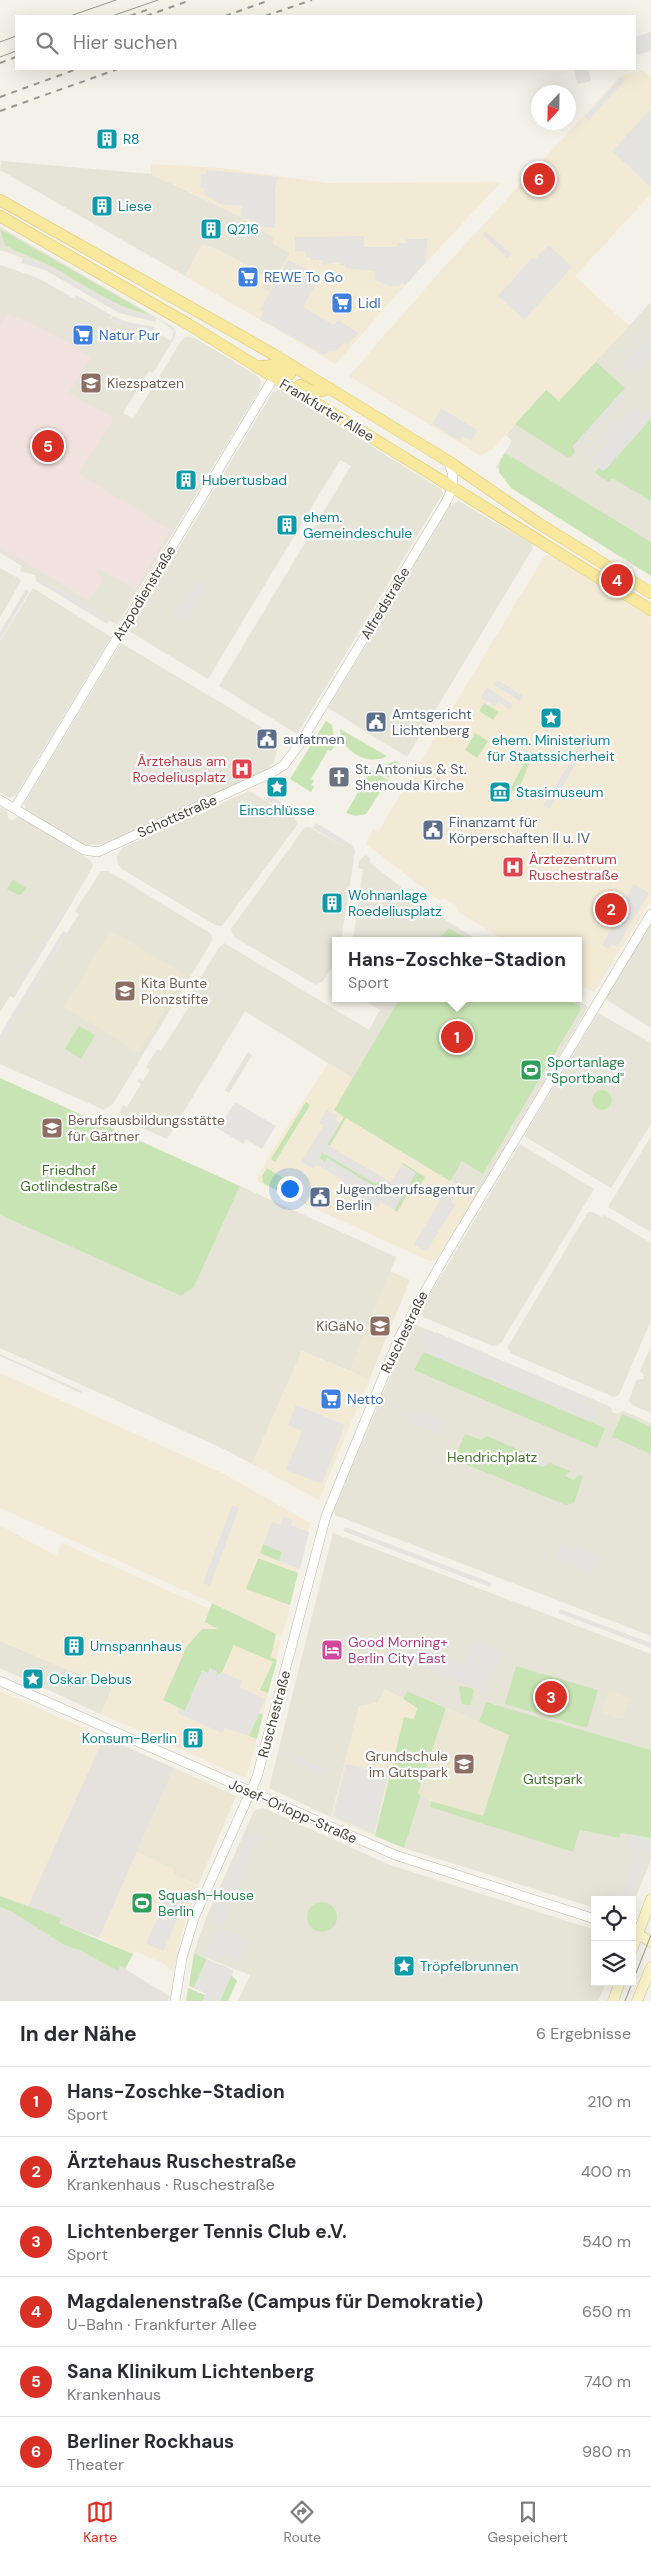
<!DOCTYPE html>
<html lang="de">
<meta charset="utf-8">
<style>
body{margin:0;font-family:"DM Sans",sans-serif;background:#f7f7f7;color:#2b2b33}
.controls{position:absolute;right:15px;bottom:15px;display:grid;overflow:hidden;border-radius:0px;box-shadow:0 5px 20px #0002}
.controls button{width:45px;height:45px;display:grid;place-items:center;padding:0;border:0;border-bottom:1px solid #e1e1e2;background:#fff;color:#2b2b33;font:25px sans-serif}
.compass{position:absolute;left:531px;top:85px;width:45px;height:45px;border-radius:50%;background:#fff;box-shadow:0 5px 20px #0002;rotate:202deg}
.you{position:absolute;left:289px;top:1188px;width:18px;height:18px;margin:-12px;border:4px solid #fff;border-radius:50%;background:#1a73e8;box-shadow:0 0 0 8px #1a73e833}
.badge{display:grid;place-items:center;width:32px;height:32px;border-radius:50%;background:#d93025;color:#fff;font-size:16px;font-weight:700}
.pin{position:absolute;translate:-50% -50%;border:2px solid #fff;box-shadow:0 1px 5px #0006}
.popup{position:absolute;left:332px;top:937px;width:250px;height:65px;box-sizing:border-box;display:grid;place-content:center;border-radius:0px;background:#fff;filter:drop-shadow(0 1px 4px #0005);font-size:16px;white-space:nowrap;color:#7c7c81}
.popup b{font-size:19px;color:#2b2b33}
.popup::after{content:'';position:absolute;left:50%;top:100%;margin-left:-10px;border:10px solid transparent;border-top-color:#fff}
.list{margin:0;padding:0;list-style:none}
h2{display:flex;justify-content:space-between;align-items:center;height:65px;margin:0;padding:0 20px;font-size:21px}
h2 small{font-size:16px;font-weight:400;color:#7c7c81}
.list li{display:grid;grid-template-columns:32px 1fr auto;gap:15px;align-items:center;box-sizing:border-box;height:70px;padding:0 20px;border-top:1px solid #e1e1e2}
.list b{display:block;font-size:19px;white-space:nowrap}
.list p{margin:0;font-size:16px;white-space:nowrap;color:#7c7c81}
.list em{font-size:16px;font-style:normal;color:#7c7c81}
.icon{flex:none;width:28px;height:28px;fill:none;stroke:currentColor;stroke-width:2;stroke-linecap:round;stroke-linejoin:round}
.map{position:relative;flex:none;width:651px;height:2001px;overflow:hidden}
.search{position:absolute;background:#fff;box-shadow:0 5px 20px #0002;left:15px;right:15px;top:15px;height:55px;display:flex;align-items:center;gap:12px;box-sizing:border-box;padding:0 18px;border-radius:0px;color:#7c7c81;font-size:19px}
.sheet{height:485px;background:#fff}
nav{display:flex;justify-content:space-around;align-items:center;box-sizing:border-box;height:70px;border-top:1px solid #e1e1e2;background:#fff;font-size:14px;color:#7c7c81}
nav a{display:grid;justify-items:center;gap:2px}
nav .on{color:#d93025}
.map>svg:first-child{display:block}
</style>
<div class="map">
<svg width="651" height="2001" viewBox="0 0 651 2001">
<rect width="100%" height="100%" fill="#f3f1e8"/>
<g fill="#e6e3d7">
<path d="M2,161L151,174L241,217L273,237V244L290,253L269,292L261,288L267,277L217,249L202,245L185,276L0,170Z"/>
<path d="M0,227L173,327L176,333L174,339L153,373L149,371L123,413L133,419L181,341L186,337L195,338L256,375L261,381L258,392L117,625L44,580L41,584L36,581L35,575L20,571L22,566L0,553V265L38,278L119,324L154,331L171,341L174,331L157,318L122,308L47,266L0,250Z"/>
<path d="M651,302V566L496,467L512,441L506,435L546,390L559,401Z"/>
<path d="M279,389L441,489L443,493L297,734L219,686L351,466L340,460L208,679L129,631L273,392Z"/>
<path d="M459,501L532,544L533,548L407,757L328,708L450,506Z"/>
<path d="M0,568L16,577L17,576L21,581L0,617Z"/>
<path d="M33,588L111,637L16,795L9,798L0,792V641Z"/>
<path d="M121,643L273,734L277,751L274,762L267,770L103,844L84,845L26,810L24,804Z"/>
<path d="M249,791L294,817L298,824L222,926L215,925L122,869L118,864L117,856L122,848Z"/>
<path d="M0,807L7,811L8,818L12,821L17,817L21,818L90,860L93,866L67,911L63,909L14,989L18,991L14,998L10,996L0,1012Z"/>
<path d="M309,827L343,846L346,841L353,846L355,851L341,941H336V961L323,981L316,985L234,937L231,929L304,828Z"/>
<path d="M365,855L371,858L369,862L435,914L480,941H353L363,869L358,868L359,861Z"/>
<path d="M101,871H108L210,933L213,939L113,1104L104,1110L0,1064V1043L24,1004L20,1001L24,995L28,997L79,914L75,911Z"/>
<path d="M651,922V1028L605,999Z"/>
<path d="M224,943L369,1030L380,1010L360,998H576L588,1007L476,1196L334,1110L352,1078L245,1011L167,1139L124,1120L120,1113L122,1107L123,1105L127,1107L141,1084L137,1081L139,1079L143,1081L150,1070L146,1067L157,1049L161,1051L195,997L191,994L218,949Z"/>
<path d="M598,1013L651,1043V1124L611,1188L524,1136Z"/>
<path d="M651,1136V1232L608,1207Z"/>
<path d="M520,1144L594,1189L501,1343L493,1346L423,1317L420,1311Z"/>
<path d="M240,1186L396,1257L350,1371L302,1351L252,1464L226,1450L0,1348V1215L181,1296L194,1287Z"/>
<path d="M588,1212H593L602,1217L604,1215L651,1243V1320L619,1395L614,1397L512,1354L507,1348Z"/>
<path d="M416,1325L611,1407L612,1412L617,1414L623,1411L651,1423V1636L335,1515L334,1510L410,1329Z"/>
<path d="M651,1346V1413L632,1405L629,1401L636,1380L643,1379L644,1375L640,1371Z"/>
<path d="M333,1533L651,1654V1750L486,1702L479,1722L407,1691L403,1699L385,1689L378,1703L359,1706L331,1817L269,1788Z"/>
<path d="M0,1641L112,1688L101,1714L0,1668Z"/>
<path d="M421,1795L431,1801L430,1806L573,1852L580,1830L619,1838L621,1833L651,1838V1860L632,1906V1900H595V1908L404,1848Z"/>
<path d="M263,1808L390,1865L595,1930V1982H606L598,2001H238L250,1975L194,1953L206,1918L254,1811Z"/>
</g>
<g fill="#f3ead5">
<path d="M642,70L651,78V194L575,276L629,326L559,402L545,390L493,449L481,456L349,376L438,274L620,76Z"/>
<path d="M151,164L221,168L327,183L501,182L394,297L336,364L185,276L202,245L217,249L267,277L262,288L269,292L290,253L273,244V237L241,217L151,174Z"/>
<path d="M545,555H550L651,617V900L594,992L578,984V941H506L458,912L457,906L445,899L439,900L366,844L373,829L378,832Z"/>
<path d="M328,1063L353,1078L334,1110L476,1196L436,1260L429,1261L258,1182V1177L272,1151Z"/>
<path d="M302,1351L369,1380L319,1500L252,1464Z"/>
<path d="M0,1373L222,1473L310,1523L282,1637L217,1605L0,1508Z"/>
<path d="M0,1525L56,1556L62,1543L281,1641L247,1776L245,1778L101,1714L112,1688L0,1641Z"/>
<path d="M385,1689L417,1708L414,1719L404,1717L375,1836L331,1817L359,1706L378,1703Z"/>
<path d="M0,1691L104,1737L27,1908L0,1896Z"/>
<path d="M137,1852L175,1869L173,1874L200,1887L187,1915L173,1972L166,1965L135,1951L133,1954L129,1953L99,1938Z"/>
</g>
<g fill="#e5e2dd">
<path d="M104,1737L174,1768L99,1938L58,1923L60,1918L27,1908Z"/>
<path d="M0,1907L14,1913L64,1945L81,1951L117,1970L120,1966L169,1996L168,2001H0Z"/>
</g>
<g fill="#ebe7d3">
<path d="M110,930L186,975L139,1053L64,1007Z"/>
<path d="M390,1271L410,1280L369,1380L350,1371Z"/>
<path d="M609,1690L630,1698L623,1720L601,1712Z"/>
<path d="M446,1708L509,1735L483,1817L431,1801L418,1793Z"/>
<path d="M174,1768L236,1796L198,1885L173,1874L174,1869L137,1852Z"/>
</g>
<path fill="#f2e2dd" d="M8,314L46,330L91,357L69,393L114,418L79,474L170,530L135,590L99,568L95,573L103,578L89,601L0,547V324Z"/>
<g fill="#c9e4b4">
<path d="M0,229L147,313V314C112,306 82,283 51,266C36,258 20,254 5,245Z"/>
<path d="M596,362L625,388L573,446L575,452L572,456L567,457L515,424L546,390L559,401Z"/>
<path d="M651,419V501L612,478L609,482L595,473L599,467L604,471Z"/>
<path d="M505,453L651,542V576L511,488L499,472L500,461Z"/>
<path d="M484,703L499,712L493,720L479,711Z"/>
<path d="M326,721L332,725L335,745L317,735Z"/>
<path d="M340,729L387,756C369,767 340,751 340,729Z"/>
<path d="M475,733L488,741L477,758L465,750Z"/>
<path d="M316,737L334,747L331,751L328,750L311,779L314,781L311,785L314,787L311,792L290,779Z"/>
<path d="M531,751L534,755C525,769 525,779 516,793L510,789Z"/>
<path d="M396,761L399,762L389,778L373,768Z"/>
<path d="M371,770L388,780L366,814L355,816L346,813Z"/>
<path d="M13,879L26,888L22,894L18,895L7,889Z"/>
<path d="M449,928L470,941H437Z"/>
<path d="M400,998H566L580,1006V1011L483,1174L462,1161L450,1181L346,1118L330,1146L327,1144L344,1117L334,1110Z"/>
<path d="M79,1026L95,1035L81,1059L65,1049Z"/>
<path d="M0,1078L240,1186L194,1287L181,1296L0,1215Z"/>
<circle cx="602" cy="1100" r="10"/>
<path d="M306,1102L310,1105L275,1162L271,1159Z"/>
<path d="M325,1148L323,1153L381,1182L378,1188L393,1194L388,1200L382,1197L384,1193L327,1158L325,1162L319,1158Z"/>
<path d="M403,1163L425,1177L418,1190L412,1187L397,1212L394,1210L416,1173L402,1164Z"/>
<path d="M267,1168L292,1183L285,1194L263,1183L262,1176Z"/>
<path d="M424,1352L605,1428L597,1448L414,1370Z"/>
<path d="M622,1414L651,1427V1454L612,1437Z"/>
<path d="M465,1434L481,1440L487,1436L524,1452L519,1457L543,1467L550,1463L570,1471L565,1476L574,1480L579,1475L583,1476L574,1503L566,1505L460,1462L457,1452Z"/>
<path d="M263,1544L282,1552L279,1561L260,1553Z"/>
<path d="M258,1558L298,1573L290,1605L246,1589Z"/>
<path d="M212,1603L276,1634L271,1657L277,1660L268,1693L260,1690L273,1662L234,1645L222,1672L216,1677L210,1668L208,1673L202,1671L185,1711L163,1700L187,1646L202,1629H218L205,1622Z"/>
<path d="M516,1666L598,1690L587,1728L505,1704Z"/>
<path d="M461,1686L474,1689L471,1705L462,1704L459,1687Z"/>
<path d="M407,1691L446,1708L418,1793L421,1795L404,1848L375,1836L404,1717L414,1719L417,1708L403,1699Z"/>
<path d="M486,1702L651,1750V1838L621,1833L619,1838L580,1830L573,1852L430,1807L431,1801L483,1816L509,1735L479,1722Z"/>
<path d="M259,1713L263,1715L257,1739L249,1736Z"/>
<path d="M0,1896L61,1918L59,1923L133,1954L125,1969L120,1966L118,1971L81,1951L64,1945L14,1913L0,1907Z"/>
<circle cx="322" cy="1917" r="15"/>
<path d="M194,1953L207,1959L194,1988L189,1986Z"/>
<path d="M231,1975L237,1981L228,2001H220Z"/>
<path d="M188,1988L205,1995L203,2001H186Z"/>
</g>
<g fill="#e4e3e0" fill-rule="evenodd">
<path d="M651,32V51L635,55V37Z"/>
<path d="M574,69H588L591,81L577,84Z"/>
<path d="M621,77L625,80L589,120L585,117Z"/>
<path d="M651,109V187L612,151Z"/>
<path d="M207,170L278,177L275,188V228L255,226V221L241,217L242,206L220,204L203,193L205,189L200,187L201,174H206Z"/>
<path d="M485,231L511,254L507,258L482,234Z"/>
<path d="M364,236V247H397V243H406V239H427L426,262L405,285L402,282L399,286H389L374,279V271L345,268V265H340V262L323,265V260H311L310,257H306V252L295,251V237Z"/>
<path d="M549,245L572,267L524,320L498,296L531,259L536,258Z"/>
<path d="M23,258L47,266L122,308L157,318L155,322L119,313L45,270L21,263Z"/>
<path d="M288,260L321,275L303,307L334,325L338,320L358,333L347,345L344,343L335,352L328,351L325,355L260,319L264,312L260,310Z"/>
<path d="M76,295L111,315L109,318L74,299Z"/>
<path d="M113,316L127,322L155,327L154,331L119,324L111,319Z"/>
<path d="M651,321V328L624,357L620,354Z"/>
<path d="M651,333V357L632,377L621,365Z"/>
<path d="M620,394L626,397L575,452L573,446Z"/>
<path d="M635,406L641,412L645,408L650,413L646,417L650,420L603,471L590,460Z"/>
<path d="M441,408L477,430L471,441L463,436L460,441L432,424Z"/>
<path d="M618,416L620,421L589,456H582Z"/>
<path d="M44,580L109,620L107,624L41,584Z"/>
<path d="M195,581L205,587L185,621L172,613L179,600L183,603Z"/>
<path d="M26,589L29,592L0,640V632Z"/>
<path d="M498,680L523,696L520,701L494,685Z"/>
<path d="M487,687L513,705L510,710L498,702L495,706L481,698Z"/>
<path d="M582,742L587,745L549,809L543,806Z"/>
<path d="M269,795L299,813L296,817L266,800Z"/>
<path d="M316,823L346,841L343,846L313,828Z"/>
<path d="M634,884L649,893L617,947L612,944L609,949L602,945L615,922L612,920Z"/>
<path d="M63,908L67,911L18,991L14,989Z"/>
<path d="M63,931L67,933L28,997L24,995Z"/>
<path d="M20,1001L24,1004L0,1043V1035Z"/>
<path d="M248,1052L252,1055L229,1093L225,1090Z"/>
<path d="M235,1102L276,1126L262,1149L246,1139L243,1144L214,1126L218,1119L223,1121Z"/>
<path d="M327,1110L338,1116L336,1120L340,1123L327,1145L391,1182L402,1164L416,1173L394,1210L381,1202L378,1207L340,1185L343,1180L317,1165L313,1168L301,1162L323,1126L319,1123ZM325,1148L323,1153L374,1183L380,1182L377,1188L327,1158L324,1162L319,1159Z"/>
<path d="M439,1186L455,1196L452,1202L455,1205L426,1252L414,1244L440,1201L433,1196Z"/>
<path d="M427,1329L434,1332V1335L436,1332L589,1398L587,1402L440,1339L596,1408L591,1422L424,1352L426,1347L420,1344Z"/>
<path d="M0,1354L82,1391L81,1393L0,1356Z"/>
<path d="M296,1405L345,1425L322,1484L286,1470L302,1431L288,1425Z"/>
<path d="M413,1409L446,1422L441,1435L408,1422Z"/>
<path d="M523,1452L549,1463L544,1467L518,1457Z"/>
<path d="M232,1506L239,1508L210,1586L203,1583Z"/>
<path d="M284,1516L293,1520L291,1525L309,1532L300,1569L279,1561L282,1552L263,1544L272,1522L280,1525Z"/>
<path d="M345,1527L492,1583L490,1587L343,1531Z"/>
<path d="M562,1542L598,1557L591,1573L555,1557Z"/>
<path d="M560,1609L651,1643V1648L559,1613Z"/>
<path d="M473,1641L500,1652L485,1692L401,1658L406,1643L463,1666Z"/>
<path d="M210,1668L217,1671L216,1676L222,1672L242,1681L239,1687L265,1699L249,1736L225,1728L222,1733L177,1713L179,1709L185,1711L202,1671L208,1673Z"/>
<path d="M285,1751L326,1769L324,1774L283,1756Z"/>
<path d="M346,1764L388,1774L374,1834L333,1816Z"/>
<path d="M248,1831L260,1837L222,1924L210,1918Z"/>
<path d="M630,1834L651,1841V1853L642,1851L639,1860L644,1862L631,1900H618L634,1851L625,1847Z"/>
<path d="M169,1893L178,1898L180,1894L187,1898L163,1951L146,1943L158,1918L166,1921L168,1919L159,1915Z"/>
<path d="M218,1927L248,1940L238,1962L221,1954L217,1961L205,1955Z"/>
<path d="M207,1959L234,1970L220,2001H203L206,1994L194,1988Z"/>
</g>
<g fill="none" stroke-linecap="round" stroke-linejoin="round">
<g stroke="#beb9ab" stroke-width="10">
<g id="tertiary">
<path d="M0,800L84,850L98,852L271,773L284,765L301,742L445,504C454,487 456,479 448,461"/>
<path d="M15,808L274,377"/>
<path d="M0,1681L395,1855L595,1919"/>
<path d="M175,2001L182,1958L194,1918L257,1777L326,1516L400,1336L444,1258L651,914"/>
</g>
</g>
<g stroke="#cfc79b" stroke-width="11">
<g id="secondary">
<path d="M638,1934L651,1942"/>
<path d="M632,1950L651,1899"/>
<path d="M613,2001L620,1982"/>
<path d="M637,2001L651,1967"/>
</g>
</g>
<g stroke="#dbc76e" stroke-width="12">
<g id="primary">
<path d="M0,200L273,354L448,461L538,523L651,593"/>
<path d="M0,216L188,324L651,610"/>
<path d="M257,367L274,365L290,374"/>
<path d="M300,385C311,392 317,394 329,388"/>
</g>
</g>
<use href="#tertiary" stroke="#fff" stroke-width="9"/>
<use href="#secondary" stroke="#fbf4ca" stroke-width="10"/>
<use href="#primary" stroke="#f7e89d" stroke-width="11"/>
<g stroke="#969696" stroke-width="1">
<path d="M70,16L116,0"/>
<path d="M112,16L158,0"/>
<path d="M0,42L16,36"/>
<path d="M0,57L16,51"/>
<path d="M625,2001L651,1935"/>
</g>
<g stroke="#969696" stroke-width="2" stroke-dasharray="6 6" stroke-linecap="butt">
<path d="M130,16L152,8"/>
<path d="M146,16L191,0"/>
<path d="M225,16L270,0"/>
<path d="M265,16L312,0"/>
<path d="M0,63L16,57"/>
<path d="M0,97L77,69"/>
<path d="M0,111L118,69"/>
</g>
</g>
<defs>
<g id="building-square" transform="scale(1.125)"><rect x="-9" y="-9" width="18" height="18" rx="4" fill="#0f9aa8" stroke="#fff"/><path d="M-4-6H4V6H1V3H-1V6H-4ZM-2.5-4.3h1.7v1.8h-1.7ZM.8-4.3h1.7v1.8H.8ZM-2.5-1h1.7V.8h-1.7ZM.8-1h1.7V.8H.8Z" fill="#fff"/></g>
<g id="supermarket-square" transform="scale(1.125)"><rect x="-9" y="-9" width="18" height="18" rx="4" fill="#3f7fe0" stroke="#fff"/><path d="M-6-5.5h2.5l.6 2H6L4.5 2H-2.5L-4.4-4H-6ZM-1.5 3.2a1.3 1.3 0 1 0 .1 0ZM3 3.2a1.3 1.3 0 1 0 .1 0Z" fill="#fff"/></g>
<g id="school-square" transform="scale(1.125)"><rect x="-9" y="-9" width="18" height="18" rx="4" fill="#8d6e63" stroke="#fff"/><path d="M0-5L7-2L0 1L-7-2ZM-4 1L0 2.5L4 1V4Q0 6-4 4Z" fill="#fff"/></g>
<g id="sight-square" transform="scale(1.125)"><rect x="-9" y="-9" width="18" height="18" rx="4" fill="#0f9aa8" stroke="#fff"/><path d="M0-6L1.8-2.2L6-1.7L2.9 1.2L3.7 5.4L0 3.3L-3.7 5.4L-2.9 1.2L-6-1.7L-1.8-2.2Z" fill="#fff"/></g>
<g id="civic-square" transform="scale(1.125)"><rect x="-9" y="-9" width="18" height="18" rx="4" fill="#5c6f8a" stroke="#fff"/><path d="M-.6-6.5H3V-4.5H.6V-3L4-1V1h2V6H-6V1h2V-1L-.6-3ZM-1.2 2.5V6h2.4V2.5Z" fill="#fff"/></g>
<g id="hospital-square" transform="scale(1.125)"><rect x="-9" y="-9" width="18" height="18" rx="4" fill="#e0444e" stroke="#fff"/><path d="M-5-5h3v3.5h4V-5h3V5h-3V1.5h-4V5h-3Z" fill="#fff"/></g>
<g id="church-square" transform="scale(1.125)"><rect x="-9" y="-9" width="18" height="18" rx="4" fill="#6b7280" stroke="#fff"/><path d="M-1.2-6h2.4v3.5h3.3v2.4h-3.3V6h-2.4V-.1h-3.3v-2.4h3.3Z" fill="#fff"/></g>
<g id="museum-square" transform="scale(1.125)"><rect x="-9" y="-9" width="18" height="18" rx="4" fill="#0f9aa8" stroke="#fff"/><path d="M0-6L6-3V-2H-6V-3ZM-5-1h2V3h-2ZM-1-1h2V3h-2ZM3-1h2V3H3ZM-6 4H6V6H-6Z" fill="#fff"/></g>
<g id="stadium-square" transform="scale(1.125)"><rect x="-9" y="-9" width="18" height="18" rx="4" fill="#2e9e5b" stroke="#fff"/><path d="M0-5a6.5 5 0 1 0 0 10a6.5 5 0 1 0 0-10ZM-3.5-1.8h7v3.6h-7Z" fill="#fff"/></g>
<g id="university-square" transform="scale(1.125)"><rect x="-9" y="-9" width="18" height="18" rx="4" fill="#8d6e63" stroke="#fff"/><path d="M0-5L7-2L0 1L-7-2ZM-4 1L0 2.5L4 1V4Q0 6-4 4Z" fill="#fff"/></g>
<g id="hotel-square" transform="scale(1.125)"><rect x="-9" y="-9" width="18" height="18" rx="4" fill="#d1479c" stroke="#fff"/><path d="M-6-4.5h1.5V1H6V5H4.5V3h-9V5H-6ZM-4 0a1.8 1.8 0 1 1 3.6 0ZM.5 0V-2.5h3Q6-2.5 6 0Z" fill="#fff"/></g>
</defs>
<g fill-rule="evenodd">
<use href="#building-square" x="107" y="139"/>
<use href="#building-square" x="102" y="206"/>
<use href="#building-square" x="211" y="229"/>
<use href="#supermarket-square" x="248" y="277"/>
<use href="#supermarket-square" x="342" y="303"/>
<use href="#supermarket-square" x="83" y="335"/>
<use href="#school-square" x="91" y="383"/>
<use href="#building-square" x="186" y="480"/>
<use href="#building-square" x="287" y="525"/>
<use href="#sight-square" x="551" y="718"/>
<use href="#civic-square" x="376" y="722"/>
<use href="#civic-square" x="267" y="739"/>
<use href="#hospital-square" x="242" y="769"/>
<use href="#church-square" x="339" y="777"/>
<use href="#sight-square" x="277" y="787"/>
<use href="#museum-square" x="500" y="792"/>
<use href="#civic-square" x="433" y="830"/>
<use href="#hospital-square" x="513" y="867"/>
<use href="#building-square" x="332" y="903"/>
<use href="#school-square" x="125" y="991"/>
<use href="#stadium-square" x="531" y="1070"/>
<use href="#university-square" x="52" y="1128"/>
<use href="#civic-square" x="320" y="1197"/>
<use href="#school-square" x="380" y="1326"/>
<use href="#supermarket-square" x="331" y="1399"/>
<use href="#building-square" x="74" y="1646"/>
<use href="#hotel-square" x="332" y="1650"/>
<use href="#sight-square" x="33" y="1679"/>
<use href="#building-square" x="193" y="1738"/>
<use href="#school-square" x="464" y="1764"/>
<use href="#stadium-square" x="142" y="1903"/>
<use href="#sight-square" x="404" y="1966"/>
</g>
<g text-anchor="middle" dominant-baseline="central" stroke-width="4.5" stroke-linejoin="round" paint-order="stroke">
<g font-size="14" fill="#0d838f" stroke="#fff" text-anchor="start">
<text x="123" y="139">R8</text>
<text x="118" y="206">Liese</text>
<text x="227" y="229">Q216</text>
<text x="202" y="480">Hubertusbad</text>
<text x="303" y="517">ehem.<tspan x="303" dy="16">Gemeindeschule</tspan></text>
<text x="551" y="740" text-anchor="middle">ehem. Ministerium<tspan x="551" dy="16">für Staatssicherheit</tspan></text>
<text x="516" y="792">Stasimuseum</text>
<text x="277" y="810" text-anchor="middle">Einschlüsse</text>
<text x="348" y="895">Wohnanlage<tspan x="348" dy="16">Roedeliusplatz</tspan></text>
<text x="90" y="1646">Umspannhaus</text>
<text x="49" y="1679">Oskar Debus</text>
<text x="177" y="1738" text-anchor="end">Konsum-Berlin</text>
<text x="420" y="1966">Tröpfelbrunnen</text>
</g>
<g font-size="14" fill="#366cbe" stroke="#fff" text-anchor="start">
<text x="264" y="277">REWE To Go</text>
<text x="358" y="303">Lidl</text>
<text x="99" y="335">Natur Pur</text>
<text x="347" y="1399">Netto</text>
</g>
<g font-size="14" fill="#785e54" stroke="#fff" text-anchor="start">
<text x="107" y="383">Kiezspatzen</text>
<text x="141" y="983">Kita Bunte<tspan x="141" dy="16">Plonzstifte</tspan></text>
<text x="68" y="1120">Berufsausbildungsstätte<tspan x="68" dy="16">für Gärtner</tspan></text>
<text x="364" y="1326" text-anchor="end">KiGäNo</text>
<text x="448" y="1756" text-anchor="end">Grundschule<tspan x="448" dy="16">im Gutspark</tspan></text>
</g>
<g font-size="14" fill="#464237" stroke="#fff">
<text transform="translate(327 410) rotate(31)">Frankfurter Allee</text>
<text transform="translate(144 593) rotate(-59)">Atzpodienstraße</text>
<text transform="translate(385 603) rotate(-59)">Alfredstraße</text>
<text transform="translate(177 816) rotate(-24)">Schottstraße</text>
<text transform="translate(404 1332) rotate(-64)">Ruschestraße</text>
<text transform="translate(274 1714) rotate(-75)">Ruschestraße</text>
<text transform="translate(293 1811) rotate(24)">Josef-Orlopp-Straße</text>
</g>
<g font-size="14" fill="#4e5e75" stroke="#fff" text-anchor="start">
<text x="392" y="714">Amtsgericht<tspan x="392" dy="16">Lichtenberg</tspan></text>
<text x="283" y="739">aufatmen</text>
<text x="449" y="822">Finanzamt für<tspan x="449" dy="16">Körperschaften II u. IV</tspan></text>
<text x="336" y="1189">Jugendberufsagentur<tspan x="336" dy="16">Berlin</tspan></text>
</g>
<g font-size="14" fill="#be3a42" stroke="#fff" text-anchor="end">
<text x="226" y="761">Ärztehaus am<tspan x="226" dy="16">Roedeliusplatz</tspan></text>
<text x="529" y="859" text-anchor="start">Ärztezentrum<tspan x="529" dy="16">Ruschestraße</tspan></text>
</g>
<g font-size="14" fill="#5b616d" stroke="#fff" text-anchor="start">
<text x="355" y="769">St. Antonius &amp; St.<tspan x="355" dy="16">Shenouda Kirche</tspan></text>
</g>
<g font-size="14" fill="#27864d" stroke="#fff" text-anchor="start">
<text x="547" y="1062">Sportanlage<tspan x="547" dy="16">"Sportband"</tspan></text>
<text x="158" y="1895">Squash-House<tspan x="158" dy="16">Berlin</tspan></text>
</g>
<g font-size="14" fill="#41732f" stroke="#fff">
<text x="69" y="1170">Friedhof<tspan x="69" dy="16">Gotlindestraße</tspan></text>
<text x="492" y="1457">Hendrichplatz</text>
<text x="553" y="1779">Gutspark</text>
</g>
<g font-size="14" fill="#b23c85" stroke="#fff" text-anchor="start">
<text x="348" y="1642">Good Morning+<tspan x="348" dy="16">Berlin City East</tspan></text>
</g>
</g>
</svg>
<div class="controls">
<button><svg class="icon" aria-label="locate" viewBox="0 0 24 24"><circle cx="12" cy="12" r="6"/><path d="M12 2v4M12 18v4M2 12h4M18 12h4"/></svg></button>
<button><svg class="icon" aria-label="layers" viewBox="0 0 24 24"><path d="M12 4l9 5-9 5-9-5zM3 14l9 5 9-5"/></svg></button>
</div>
<svg class="compass" viewBox="-18 -18 36 36"><path d="M0-13l5 13h-10z" fill="#e53935"/><path d="M0 13l5-13h-10z" fill="#7c7c81"/></svg>
<div class="you"></div>
<div class="pin badge" style="left:457px;top:1037px">1</div>
<div class="popup"><b>Hans-Zoschke-Stadion</b>Sport</div>
<div class="pin badge" style="left:611px;top:909px">2</div>
<div class="pin badge" style="left:551px;top:1697px">3</div>
<div class="pin badge" style="left:617px;top:580px">4</div>
<div class="pin badge" style="left:48px;top:446px">5</div>
<div class="pin badge" style="left:539px;top:179px">6</div>
<div class="search"><svg class="icon" aria-label="search" viewBox="0 0 24 24"><circle cx="10" cy="10" r="6"/><path d="M15 15l6 6"/></svg>Hier suchen</div>
</div>
<section class="sheet">
<h2>In der Nähe<small>6 Ergebnisse</small></h2>
<ul class="list">
<li><span class="badge">1</span><div><b>Hans-Zoschke-Stadion</b><p>Sport</p></div><em>210 m</em></li>
<li><span class="badge">2</span><div><b>Ärztehaus Ruschestraße</b><p>Krankenhaus · Ruschestraße</p></div><em>400 m</em></li>
<li><span class="badge">3</span><div><b>Lichtenberger Tennis Club e.V.</b><p>Sport</p></div><em>540 m</em></li>
<li><span class="badge">4</span><div><b>Magdalenenstraße (Campus für Demokratie)</b><p>U-Bahn · Frankfurter Allee</p></div><em>650 m</em></li>
<li><span class="badge">5</span><div><b>Sana Klinikum Lichtenberg</b><p>Krankenhaus</p></div><em>740 m</em></li>
<li><span class="badge">6</span><div><b>Berliner Rockhaus</b><p>Theater</p></div><em>980 m</em></li>
</ul>
</section>
<nav>
<a class="on"><svg class="icon" aria-label="map" viewBox="0 0 24 24"><path d="M3 6l6-2 6 2 6-2v14l-6 2-6-2-6 2zM9 4v14M15 6v14"/></svg>Karte</a>
<a><svg class="icon" aria-label="directions" viewBox="0 0 24 24"><path d="M12 3l9 9-9 9-9-9zM9 14v-3h6M13 9l2 2-2 2"/></svg>Route</a>
<a><svg class="icon" aria-label="saved" viewBox="0 0 24 24"><path d="M7 4h10v16l-5-4-5 4z"/></svg>Gespeichert</a>
</nav>
